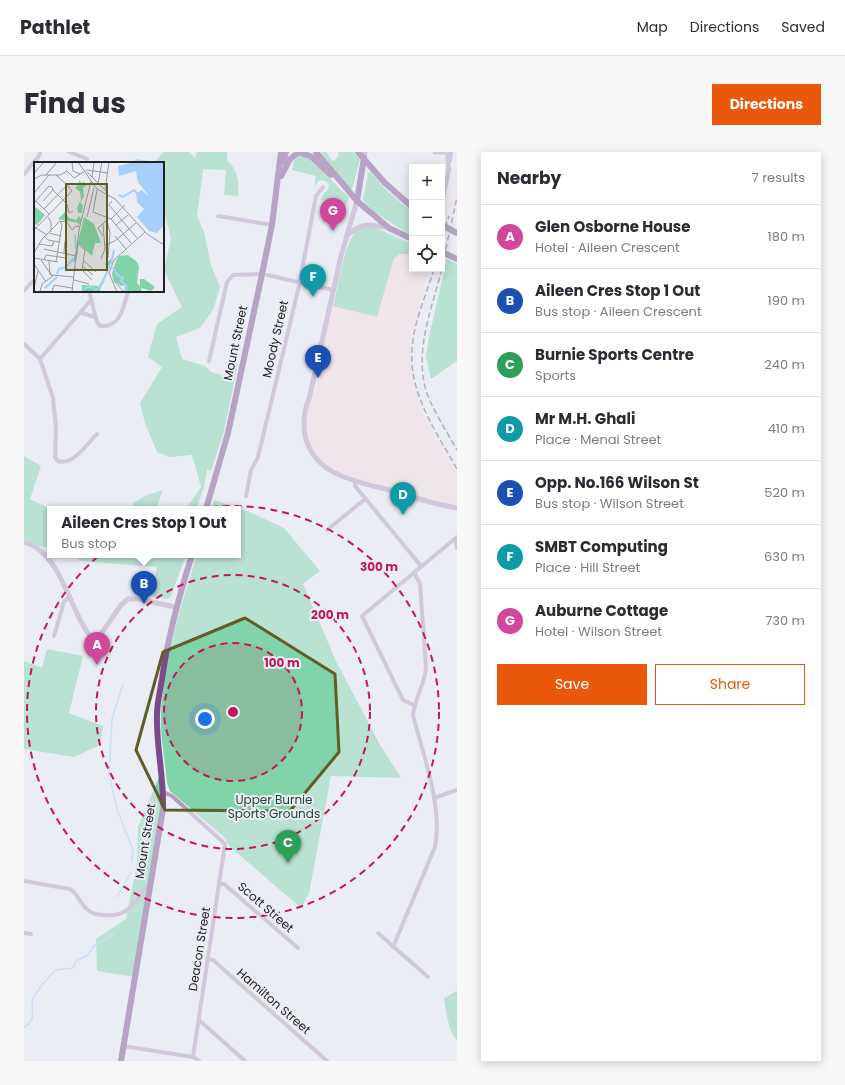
<!DOCTYPE html>
<meta charset="utf-8">
<style>
body{margin:0;font-family:Poppins,sans-serif;background:#f7f7f7;color:#2b2b33}
.controls{position:absolute;right:12px;top:12px;display:grid;overflow:hidden;border-radius:0px;box-shadow:0 2px 10px #0003}
.controls button{width:36px;height:36px;display:grid;place-items:center;padding:0;border:0;border-bottom:1px solid #e1e1e2;background:#fff;color:#2b2b33;font:20px sans-serif}
.you{position:absolute;left:181px;top:567px;width:14px;height:14px;margin:-10px;border:3px solid #fff;border-radius:50%;background:#1a73e8;box-shadow:0 0 0 6px #1a73e833}
.badge{display:grid;place-items:center;width:26px;height:26px;border-radius:50%;background:#ea580c;color:#fff;font-size:13px;font-weight:700}
.pin{position:absolute;translate:-50% -33px;filter:drop-shadow(0 1px 2px #0008)}
.pin::after{content:'';position:absolute;top:21px;width:14px;height:12px;background:inherit;clip-path:polygon(0 0,100% 0,50% 100%)}
.popup{position:absolute;left:23px;top:354px;width:194px;height:52px;box-sizing:border-box;display:grid;place-content:center;border-radius:0px;background:#fff;filter:drop-shadow(0 1px 3px #0005);font-size:13px;white-space:nowrap;color:#7c7c81}
.popup b{font-size:15px;color:#2b2b33}
.popup::after{content:'';position:absolute;left:50%;top:100%;margin-left:-8px;border:8px solid transparent;border-top-color:#fff}
.list{margin:0;padding:0;list-style:none}
h2{display:flex;justify-content:space-between;align-items:center;height:52px;margin:0;padding:0 16px;font-size:17px}
h2 small{font-size:13px;font-weight:400;color:#7c7c81}
.list li{display:grid;grid-template-columns:26px 1fr auto;gap:12px;align-items:center;box-sizing:border-box;height:64px;padding:0 16px;border-top:1px solid #e1e1e2}
.list b{display:block;font-size:15px;white-space:nowrap}
.list p{margin:0;font-size:13px;white-space:nowrap;color:#7c7c81}
.list em{font-size:13px;font-style:normal;color:#7c7c81}
.actions{display:flex;gap:8px;padding:12px 16px}
.actions a{flex:1;padding:9px 0;border:1px solid #ea580c;border-radius:0px;text-align:center;font-size:14px;color:#ea580c}
.actions .main{background:#ea580c;color:#fff}
.icon{flex:none;width:22px;height:22px;fill:none;stroke:currentColor;stroke-width:2;stroke-linecap:round;stroke-linejoin:round}
.map{position:relative;flex:none;width:433px;height:909px;overflow:hidden;border-radius:0px}
header{display:flex;align-items:center;gap:24px;box-sizing:border-box;height:56px;padding:0 20px;background:#fff;border-bottom:1px solid #e1e1e2}
header strong{font-size:19px}
nav{display:flex;gap:22px;margin-inline-start:auto;font-size:14px}
.intro{display:flex;align-items:center;justify-content:space-between;box-sizing:border-box;height:96px;padding:0 24px}
h1{margin:0;font-size:28px}
.button{padding:10px 18px;border-radius:0px;background:#ea580c;color:#fff;font-size:14px;font-weight:700}
main{display:flex;gap:24px;padding:0 24px}
aside{flex:1;background:#fff;border-radius:0px;box-shadow:0 2px 10px #0003}
.map>svg:first-child{display:block}
</style>
<header>
<strong>Pathlet</strong>
<nav><a>Map</a><a>Directions</a><a>Saved</a></nav>
</header>
<div class="intro"><h1>Find us</h1><a class="button">Directions</a></div>
<main>
<div class="map">
<svg width="433" height="909" viewBox="0 0 433 909">
<rect width="100%" height="100%" fill="#eaedf4"/>
<g fill="#f7dcdf">
<path d="M433,11V61L425,56Z"/>
<path d="M376,102H388V117H404L386,200L389,226L396,255L433,321V356L309,321L289,303L280,273L306,153L353,165L370,106Z"/>
</g>
<g fill="#81d4a9">
<path d="M139,0H165L171,6L173,0H203V9C214,16 215,31 214,44L200,43L202,18L180,17L179,19L173,63L180,80L187,113L196,135L189,158L176,176L152,185L158,207L181,214L187,220L206,225L209,211L214,212L200,279L187,319L183,317L180,335L172,357H162L177,335L168,303L145,305L133,300L121,271L116,251L138,215L124,205L133,172L158,155L140,118L147,86L139,55V11H109L112,7L131,10Z"/>
<path d="M297,0H302L308,9L311,8L315,3L314,0H329L336,7L328,37H325Z"/>
<path d="M275,3L285,5L325,46L322,53L296,48L300,41L304,38L305,33L302,29L295,28L290,36L292,24L268,18L270,8Z"/>
<path d="M346,20L365,41L388,59V84L349,59L339,48L344,21Z"/>
<path d="M350,75L388,92V102H376L370,106L353,165L309,154C315,131 319,94 334,76Z"/>
<path d="M423,107L433,112V209L407,227L402,205L405,185Z"/>
<path d="M0,304L17,314L6,347L27,357H26V394L18,395L0,387Z"/>
<path d="M139,338L132,357H109V351L121,344Z"/>
<path d="M190,348L226,360L260,376L296,419L279,432L312,509L355,591L377,626L307,624L285,741L277,756L206,695L200,685L146,639L143,631C141,608 136,584 137,561C140,508 157,453 173,403H214V357H187Z"/>
<path d="M49,403H162L147,444L144,447L128,445L133,415L57,409Z"/>
<path d="M23,497L59,504L45,561L79,574L76,593L50,605L0,597V509L18,516Z"/>
<path d="M138,618L139,640L111,825L73,819L72,787L102,767L113,711L114,675Z"/>
<path d="M433,839V889C424,877 422,860 420,846Z"/>
</g>
<g fill="none" stroke-linecap="round" stroke-linejoin="round">
<g stroke="#a6d0fa" stroke-width="1.5">
<path d="M99,532L88,567L85,622L93,657L109,698L108,710"/>
<path d="M93,745L107,720"/>
<path d="M0,875C15,867 5,857 9,847C14,836 23,827 31,818L49,816L52,809L64,803L69,795L90,782"/>
</g>
<g stroke="#b59cbe" stroke-width="4">
<path d="M45,0L63,7"/>
<path d="M426,9L427,0"/>
<path d="M0,22L15,4L16,0"/>
<path d="M418,52L425,17L423,1"/>
<path d="M194,64L248,73"/>
<path d="M243,123L309,138"/>
<path d="M0,139L11,127"/>
<path d="M65,139L73,170L76,174C97,176 100,154 104,139"/>
<path d="M58,161L71,165"/>
<path d="M0,192L16,207L29,246L32,277L31,305L34,309C49,314 64,291 73,282"/>
<path d="M16,207L67,148"/>
<path d="M185,209L203,130L209,123L238,122"/>
<path d="M331,329V334L397,414"/>
<path d="M222,344L227,318L234,305L275,134L292,44L299,35"/>
<path d="M303,378L341,347"/>
<path d="M431,387L433,396"/>
<path d="M30,484L40,450L46,444"/>
<path d="M390,553L379,548L338,464L433,385"/>
<path d="M139,640L148,644L201,692L169,905"/>
<path d="M410,646L433,638"/>
<path d="M0,729L46,737C54,742 56,752 64,758C68,762 75,763 81,763C106,766 111,747 126,731"/>
<path d="M196,732H200L274,796"/>
<path d="M0,781L7,782"/>
<path d="M354,781L404,825"/>
<path d="M369,795L411,695C419,654 399,603 389,563C391,546 401,532 402,515L396,432L390,420"/>
<path d="M183,807L189,808L303,909"/>
<path d="M175,868L221,909"/>
<path d="M99,894L169,905L175,909"/>
</g>
<g stroke="#b59cbe" stroke-width="5">
<path d="M411,0H424"/>
<path d="M340,6L341,0"/>
<path d="M333,49L317,104L285,247C280,258 279,271 281,283C289,323 331,329 365,338C387,345 410,352 433,356"/>
<path d="M323,83C339,70 346,72 365,76"/>
<path d="M0,390C38,401 45,458 66,484L74,485L77,482L97,453L104,447H114L151,455"/>
</g>
<g stroke="#7a4a8b" stroke-width="6">
<path d="M292,0L333,49L365,76L388,87"/>
<path d="M334,0L360,30L388,55"/>
<path d="M259,10L262,0"/>
<path d="M257,24L266,7L275,0L288,5L307,23"/>
<path d="M333,49L340,6"/>
<path d="M418,73L433,81"/>
<path d="M418,100L433,107"/>
<path d="M182,357L204,281L238,122L248,73L257,0"/>
<path d="M97,909L139,657C140,625 132,594 133,563C133,551 136,539 138,527C144,484 155,444 168,403"/>
</g>
<g stroke="#6b6d72" stroke-width="1.5" stroke-dasharray="6 3" stroke-linecap="butt">
<path d="M418,84L425,64"/>
<path d="M418,115L433,45"/>
<path d="M410,117C402,144 389,171 388,199C385,242 413,281 433,317"/>
<path d="M418,117C407,159 387,207 406,249C414,266 424,282 433,298"/>
</g>
</g>
<path d="M0 0H433V909H0ZM221,466L311,522L315,600L266,659L141,658L112,598L139,500Z" fill="#eaedf4" fill-opacity=".55" fill-rule="evenodd"/>
<path fill="none" stroke="#625c29" stroke-width="3" stroke-linejoin="round" d="M221,466L311,522L315,600L266,659L141,658L112,598L139,500Z"/>
<circle cx="209" cy="560" r="69" fill="#c2185b" fill-opacity=".12"/>
<g fill="none" stroke="#c2185b" stroke-width="2" stroke-dasharray="7 5">
<circle cx="209" cy="560" r="69"/>
<circle cx="209" cy="560" r="137"/>
<circle cx="209" cy="560" r="206"/>
</g>
<g text-anchor="middle" dominant-baseline="central" stroke-width="4" stroke-linejoin="round" paint-order="stroke">
<g font-size="12" fill="#202124" stroke="#eaedf4">
<text transform="translate(251 187) rotate(-77)">Moody Street</text>
<text transform="translate(211 191) rotate(-78)">Mount Street</text>
<text transform="translate(121 689) rotate(-81)">Mount Street</text>
<text transform="translate(242 755) rotate(41)">Scott Street</text>
<text transform="translate(175 797) rotate(-81)">Deacon Street</text>
<text transform="translate(250 849) rotate(41)">Hamilton Street</text>
</g>
<g font-size="12" fill="#1a4732" stroke="#eaedf4">
<text x="250" y="647">Upper Burnie<tspan x="250" dy="14">Sports Grounds</tspan></text>
</g>
</g>
<g transform="translate(10 10)">
<rect width="130" height="130" fill="#eaedf4"/>
<path d="M45,18L48,22L50,19L52,26L49,24L50,35L46,40L49,43L47,59L44,64V61L24,57L31,50L35,56L42,58L45,54L47,57L48,51H44L43,46L47,37L46,30L41,26L45,22ZM0,44L11,53L3,63L0,61ZM50,55L60,62L67,81H61L58,94L45,82L42,100H39ZM94,93L102,99L105,104L103,121L106,124V117H110L121,125L117,129L107,126L108,130H90L91,123L87,124L79,118L78,111L82,99L85,94ZM80,94L65,130L48,129V123L65,124L74,108L71,102Z" fill="#81d4a9"/>
<path d="M101,0H130V63L123,71L115,69L103,55L110,47L103,40L102,31L108,28L111,31L115,34L104,20L102,9L85,14L84,4Z" fill="#a6d0fa"/>
<path fill="none" stroke="#a6d0fa" stroke-width="2" d="M85,33L89,35L100,28L103,31M41,73L42,87M77,102L80,88M79,105L83,113L89,116L87,119L93,124L91,128L95,130M23,112L25,107L32,105L40,96M11,126L23,115M50,128L51,126L56,125L60,126L61,128M60,130L68,122L76,103"/>
<path fill="none" stroke="#999ba1" stroke-width="1" d="M38,0L39,9L46,12M44,0L63,27L81,37L113,72L130,83M53,10L74,31M0,11L10,0M12,13L23,0M58,15L60,0M0,17L8,13H26L33,9L40,16L53,8L74,11M64,22L68,0M19,28L33,42L35,51L39,49M63,28L59,50L77,57M71,28L75,0M0,31L15,13M2,39L16,53M9,39L19,28L18,25M78,39L75,43L103,76M0,41L15,24L18,25M10,47L33,23L22,13M14,55L17,60V70M53,55L60,26M77,57L97,81M77,57L91,43M26,59L33,60L38,68L42,64L46,65M73,59L76,71L74,96M82,63L94,53M0,65L13,73M0,68L38,29L33,23M15,71L27,74M69,74L64,66L72,59M81,74L92,87M11,75L14,78L25,80M5,82L18,84L20,79M45,83L51,88L48,108M71,83L81,79L102,61M10,87L42,94M0,91L8,77L26,59M30,91L31,79M0,96L24,100M67,97L71,87L69,62M7,98L18,114M10,98L12,93L32,96M49,98L62,110M15,99L16,113M22,100L28,63L26,59M0,102L12,120M48,104L59,113M41,107L48,108L58,118M17,113L40,115M40,118L55,122M80,119L90,130M0,126L4,109M6,130L8,122L19,114M18,130L20,123L38,126M38,130L45,68L57,19M83,130L75,111L80,98L111,70"/>
<path fill="#625c29" fill-opacity="0.15" stroke="#625c29" stroke-width="2" d="M32,22H73V108H32Z"/>
<rect width="130" height="130" fill="none" stroke="#202124" stroke-width="2"/>
</g>
<circle cx="209" cy="560" r="6" fill="#c2185b" stroke="#eaedf4" stroke-width="2"/>
<g font-size="12" text-anchor="middle" font-weight="bold" fill="#c2185b" stroke="#eaedf4" stroke-width="4" stroke-linejoin="round" paint-order="stroke">
<text x="355" y="419">300 m</text>
<text x="306" y="467">200 m</text>
<text x="258" y="515">100 m</text>
</g>
</svg>
<div class="controls">
<button>+</button>
<button>−</button>
<button><svg class="icon" aria-label="locate" viewBox="0 0 24 24"><circle cx="12" cy="12" r="6"/><path d="M12 2v4M12 18v4M2 12h4M18 12h4"/></svg></button>
</div>
<div class="you"></div>
<div class="pin badge" style="left:73px;top:513px;background:#d1479c">A</div>
<div class="pin badge" style="left:120px;top:452px;background:#1a4fb4">B</div>
<div class="popup"><b>Aileen Cres Stop 1 Out</b>Bus stop</div>
<div class="pin badge" style="left:264px;top:711px;background:#2e9e5b">C</div>
<div class="pin badge" style="left:379px;top:363px;background:#0f9aa8">D</div>
<div class="pin badge" style="left:294px;top:226px;background:#1a4fb4">E</div>
<div class="pin badge" style="left:289px;top:145px;background:#0f9aa8">F</div>
<div class="pin badge" style="left:309px;top:79px;background:#d1479c">G</div>
</div>
<aside>
<h2>Nearby<small>7 results</small></h2>
<ul class="list">
<li><span class="badge" style="background:#d1479c">A</span><div><b>Glen Osborne House</b><p>Hotel · Aileen Crescent</p></div><em>180 m</em></li>
<li><span class="badge" style="background:#1a4fb4">B</span><div><b>Aileen Cres Stop 1 Out</b><p>Bus stop · Aileen Crescent</p></div><em>190 m</em></li>
<li><span class="badge" style="background:#2e9e5b">C</span><div><b>Burnie Sports Centre</b><p>Sports</p></div><em>240 m</em></li>
<li><span class="badge" style="background:#0f9aa8">D</span><div><b>Mr M.H. Ghali</b><p>Place · Menai Street</p></div><em>410 m</em></li>
<li><span class="badge" style="background:#1a4fb4">E</span><div><b>Opp. No.166 Wilson St</b><p>Bus stop · Wilson Street</p></div><em>520 m</em></li>
<li><span class="badge" style="background:#0f9aa8">F</span><div><b>SMBT Computing</b><p>Place · Hill Street</p></div><em>630 m</em></li>
<li><span class="badge" style="background:#d1479c">G</span><div><b>Auburne Cottage</b><p>Hotel · Wilson Street</p></div><em>730 m</em></li>
</ul>
<div class="actions"><a class="main">Save</a><a>Share</a></div>
</aside>
</main>
